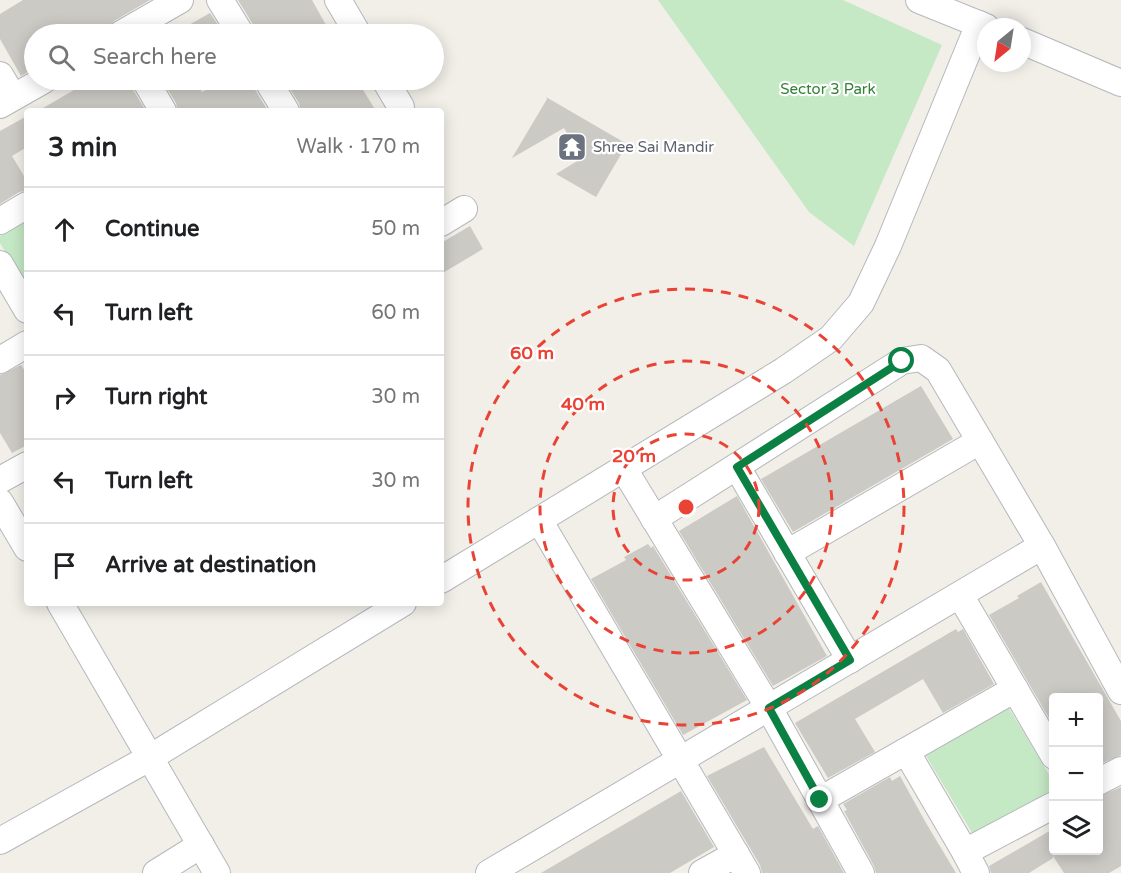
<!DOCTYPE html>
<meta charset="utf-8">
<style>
body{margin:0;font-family:"Varela Round",sans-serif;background:#f2f2f2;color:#202124}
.controls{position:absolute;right:18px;bottom:18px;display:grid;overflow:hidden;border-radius:6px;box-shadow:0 3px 15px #0003}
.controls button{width:54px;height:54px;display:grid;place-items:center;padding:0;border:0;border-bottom:2px solid #e0e0e0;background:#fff;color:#202124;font:30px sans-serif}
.compass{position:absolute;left:977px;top:18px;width:54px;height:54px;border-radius:50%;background:#fff;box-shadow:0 3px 15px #0003;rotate:210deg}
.stop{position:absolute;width:18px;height:18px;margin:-14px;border:4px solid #0b8043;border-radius:50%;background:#fff}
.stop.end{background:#0b8043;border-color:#fff;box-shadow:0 2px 6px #0008}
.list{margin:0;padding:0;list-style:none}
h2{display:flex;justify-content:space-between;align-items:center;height:78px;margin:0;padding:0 24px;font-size:26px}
h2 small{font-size:20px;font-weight:400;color:#757577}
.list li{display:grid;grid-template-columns:39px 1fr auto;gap:18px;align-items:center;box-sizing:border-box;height:84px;padding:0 24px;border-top:2px solid #e0e0e0}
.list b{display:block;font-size:22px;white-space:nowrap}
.list em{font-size:20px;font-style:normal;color:#757577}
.icon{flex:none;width:33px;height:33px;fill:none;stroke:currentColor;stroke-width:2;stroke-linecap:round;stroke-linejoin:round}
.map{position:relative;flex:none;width:1121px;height:873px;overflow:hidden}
.search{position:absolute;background:#fff;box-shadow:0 3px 15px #0003;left:24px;top:24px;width:420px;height:66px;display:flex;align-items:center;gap:15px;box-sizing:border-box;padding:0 21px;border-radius:33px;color:#757577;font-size:22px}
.panel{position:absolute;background:#fff;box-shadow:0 3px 15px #0003;left:24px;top:108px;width:420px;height:498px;border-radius:6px}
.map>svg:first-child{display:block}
</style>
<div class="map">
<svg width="1121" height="873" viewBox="0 0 1121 873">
<rect width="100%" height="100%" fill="#f1efe8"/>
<g fill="#c5e8c5">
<path d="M658,0H843L942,45L854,246L809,212Z"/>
<path d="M27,220V288L0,243V236Z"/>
<path d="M1007,705L1053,781V789L974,836L925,754Z"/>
</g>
<g fill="#cccac5">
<path d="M23,0H150L114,21L107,28L97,34H34V68L21,76L0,39V14Z"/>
<path d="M238,0H312L331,34H300L294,25L278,34H256L254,26Z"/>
<path d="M210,13L224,34H173Z"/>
<path d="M91,80H130L132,88L146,111H38Z"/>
<path d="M162,80H195L202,92L225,80H252L254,88L268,111H178L176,103Z"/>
<path d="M284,80H357L376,111H301L299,103Z"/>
<path d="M546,97L627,144L596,197L556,174L582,158L564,128L512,158L547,99Z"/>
<path d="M27,116V147L12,156L27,181V190L19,192L0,204V131Z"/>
<path d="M470,226L483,249L441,274V243Z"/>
<path d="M21,365L27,374V445L12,453L0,433V375Z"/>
<path d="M921,386L953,439L793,532L761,479Z"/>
<path d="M737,496L827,656L773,686L679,531Z"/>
<path d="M648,544L651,548L653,546L747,700L683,735L591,579L626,560L624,557Z"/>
<path d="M1041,582L1121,721V755L1098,765V698H1053V725L989,615L1019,598L1017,596Z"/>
<path d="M956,629L958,632L963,629L994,684L943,713L923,679L855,719L875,752L828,778L795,723Z"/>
<path d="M764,747L813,829L818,826L844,873H762L760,865L707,776Z"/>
<path d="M900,776L926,823L956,873H876L874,866L844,811L847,810L843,804L890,777L892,781Z"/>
<path d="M1121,787V866L1109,873H1064L1053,856V858L1029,873H991L989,866L1053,829V850H1098V797Z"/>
<path d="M681,791L714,847L670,873H541Z"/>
</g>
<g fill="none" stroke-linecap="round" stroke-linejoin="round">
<g stroke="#b5b8bc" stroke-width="28">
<g id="minor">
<path d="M220,0L241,34"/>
<path d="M338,0L358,34"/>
<path d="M919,0L986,27"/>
<path d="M121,34L180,0"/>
<path d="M1022,41L1121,83"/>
<path d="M0,75L13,97"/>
<path d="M145,80L163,111"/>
<path d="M267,80L286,111"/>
<path d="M385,80L401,107V111"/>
<path d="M0,105L44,80"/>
<path d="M0,221L27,205"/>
<path d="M441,223L464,209"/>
<path d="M0,264L27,310"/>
<path d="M0,360L27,344"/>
<path d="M737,467L850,660"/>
<path d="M624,469L769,708L861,873"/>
<path d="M0,480L27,465"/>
<path d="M0,502L27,548"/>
<path d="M654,519L902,361L921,358L938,370L1042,546"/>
<path d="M539,520L747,873"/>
<path d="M787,553L980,441"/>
<path d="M441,580L783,371L831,338L861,303L888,246L979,24"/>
<path d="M960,595L1054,756"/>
<path d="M60,603L217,873"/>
<path d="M906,751L965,852"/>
<path d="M1098,782L1121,770"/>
<path d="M820,800L1015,689"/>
<path d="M0,841L151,757L403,603"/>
<path d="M156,873L201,845"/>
<path d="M489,873L1042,546L1121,691"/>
<path d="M702,873L736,854"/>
<path d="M976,873L965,852L1054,805"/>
</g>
</g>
<use href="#minor" stroke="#fff" stroke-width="26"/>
</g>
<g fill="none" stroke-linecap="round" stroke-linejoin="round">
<path stroke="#0b8043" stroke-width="8" d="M820,800L769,708L850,660L737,467L902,361"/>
</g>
<g fill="none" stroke="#ea4335" stroke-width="3" stroke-dasharray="10 8">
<circle cx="686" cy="507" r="73"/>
<circle cx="686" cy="507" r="146"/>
<circle cx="686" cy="507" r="218"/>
</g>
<defs>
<g id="temple-square" transform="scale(1.5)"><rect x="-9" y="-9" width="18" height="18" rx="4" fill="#6b7280" stroke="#fff"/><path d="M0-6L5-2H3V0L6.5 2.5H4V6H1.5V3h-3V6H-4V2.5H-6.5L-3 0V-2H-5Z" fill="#fff"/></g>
</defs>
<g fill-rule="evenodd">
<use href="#temple-square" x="572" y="147"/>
</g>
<g text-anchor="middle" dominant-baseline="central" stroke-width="4.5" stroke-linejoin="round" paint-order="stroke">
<g font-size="15" fill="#348238" stroke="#fff">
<text x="828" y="89">Sector 3 Park</text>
</g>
<g font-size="15" fill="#5b616d" stroke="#fff" text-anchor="start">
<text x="593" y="147">Shree Sai Mandir</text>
</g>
</g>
<circle cx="686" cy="507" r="9" fill="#ea4335" stroke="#fff" stroke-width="3"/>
<g font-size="18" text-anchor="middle" font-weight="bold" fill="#ea4335" stroke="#fff" stroke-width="4.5" stroke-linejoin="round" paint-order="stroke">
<text x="532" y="359">60 m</text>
<text x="583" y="410">40 m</text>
<text x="634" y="462">20 m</text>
</g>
</svg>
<div class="controls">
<button>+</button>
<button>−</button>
<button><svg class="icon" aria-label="layers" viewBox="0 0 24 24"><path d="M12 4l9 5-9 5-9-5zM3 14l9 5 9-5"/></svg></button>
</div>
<svg class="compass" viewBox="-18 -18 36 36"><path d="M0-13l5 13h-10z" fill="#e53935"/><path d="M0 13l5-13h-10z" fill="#757577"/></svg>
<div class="stop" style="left:902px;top:361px"></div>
<div class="stop end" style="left:820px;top:800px"></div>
<div class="search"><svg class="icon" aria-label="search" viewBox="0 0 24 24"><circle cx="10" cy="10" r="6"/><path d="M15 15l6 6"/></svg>Search here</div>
<section class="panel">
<h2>3 min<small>Walk · 170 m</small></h2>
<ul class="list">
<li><svg class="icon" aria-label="ahead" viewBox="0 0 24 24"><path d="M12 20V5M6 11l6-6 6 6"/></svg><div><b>Continue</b></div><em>50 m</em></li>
<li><svg class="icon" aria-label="left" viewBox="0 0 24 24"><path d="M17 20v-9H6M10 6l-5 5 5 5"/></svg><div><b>Turn left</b></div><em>60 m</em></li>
<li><svg class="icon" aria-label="right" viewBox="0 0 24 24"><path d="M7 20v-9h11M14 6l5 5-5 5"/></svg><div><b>Turn right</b></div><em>30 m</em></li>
<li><svg class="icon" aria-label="left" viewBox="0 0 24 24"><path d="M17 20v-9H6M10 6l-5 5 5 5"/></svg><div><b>Turn left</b></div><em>30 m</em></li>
<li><svg class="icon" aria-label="arrive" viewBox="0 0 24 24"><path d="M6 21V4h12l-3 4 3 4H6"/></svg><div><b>Arrive at destination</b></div></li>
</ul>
</section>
</div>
